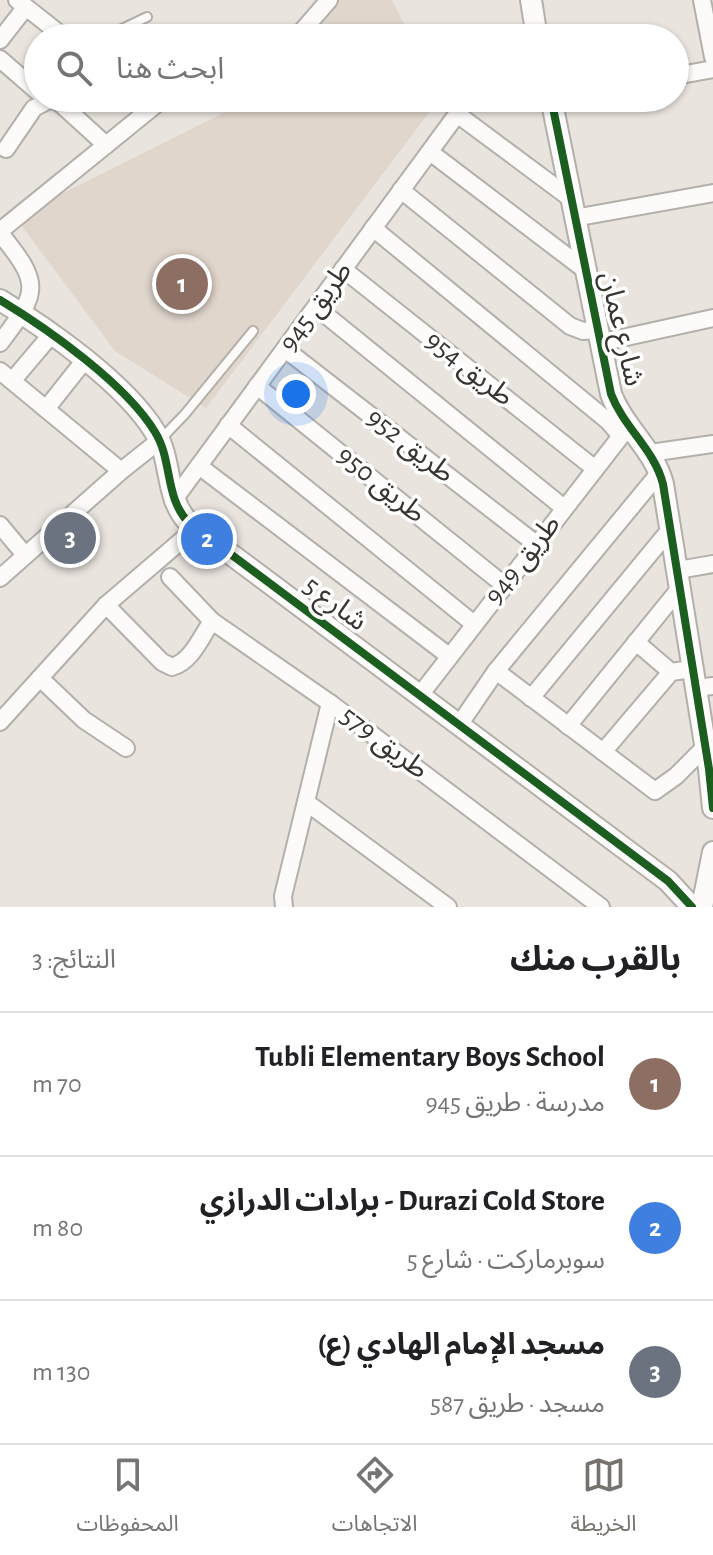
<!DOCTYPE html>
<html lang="ar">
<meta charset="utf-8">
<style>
body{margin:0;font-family:"Alegreya Sans","Noto Sans Arabic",sans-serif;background:#f2f2f2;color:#202124;direction:rtl}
.you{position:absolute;left:296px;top:394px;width:28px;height:28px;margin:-20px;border:6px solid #fff;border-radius:50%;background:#1a73e8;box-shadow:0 0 0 12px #1a73e833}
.badge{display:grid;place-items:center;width:52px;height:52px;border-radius:50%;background:#76726d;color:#fff;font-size:26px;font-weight:700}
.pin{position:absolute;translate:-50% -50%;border:4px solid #fff;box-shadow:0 2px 8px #0006}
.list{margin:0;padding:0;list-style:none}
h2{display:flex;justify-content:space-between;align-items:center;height:104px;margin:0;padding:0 32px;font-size:34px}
h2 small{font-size:26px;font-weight:400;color:#757577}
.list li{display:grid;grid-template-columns:52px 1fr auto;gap:24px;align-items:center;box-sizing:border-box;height:144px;padding:0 32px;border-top:2px solid #e0e0e0}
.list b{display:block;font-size:30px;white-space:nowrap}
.list p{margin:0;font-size:26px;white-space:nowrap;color:#757577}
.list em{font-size:26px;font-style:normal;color:#757577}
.icon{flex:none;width:44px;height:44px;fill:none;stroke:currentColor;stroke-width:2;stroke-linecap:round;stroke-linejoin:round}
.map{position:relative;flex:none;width:713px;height:907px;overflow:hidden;direction:ltr}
.search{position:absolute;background:#fff;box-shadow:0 2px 6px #0004;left:24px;right:24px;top:24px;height:88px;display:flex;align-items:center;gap:20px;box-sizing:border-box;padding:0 28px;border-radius:44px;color:#757577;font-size:30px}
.sheet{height:536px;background:#fff}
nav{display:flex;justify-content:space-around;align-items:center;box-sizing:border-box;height:112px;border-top:2px solid #e0e0e0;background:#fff;font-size:22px;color:#757577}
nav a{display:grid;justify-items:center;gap:4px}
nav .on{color:#76726d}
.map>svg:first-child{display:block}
</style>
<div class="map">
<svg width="713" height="907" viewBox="0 0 713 907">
<rect width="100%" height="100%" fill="#e9e4de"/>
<g fill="#e1d6cc">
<path d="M339,0H392L411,38H308Z"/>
<path d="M253,98H440L206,408L115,351L15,217Z"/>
</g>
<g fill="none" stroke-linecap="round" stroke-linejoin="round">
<g stroke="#b3afaa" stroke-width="12">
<g id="service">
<path d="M103,38L147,17"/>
<path d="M160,440L185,414L253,331"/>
</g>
</g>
<g stroke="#b3afaa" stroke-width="20">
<g id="minor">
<path d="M17,0L65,38"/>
<path d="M702,0L713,57"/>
<path d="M296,38L329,0"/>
<path d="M0,40L25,8"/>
<path d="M0,59L38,92"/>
<path d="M675,76L713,69"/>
<path d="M50,98L61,104L106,145"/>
<path d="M457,114L570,198"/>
<path d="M6,149L34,108L53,98"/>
<path d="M430,152L585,270"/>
<path d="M401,190L570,326L583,331L596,330"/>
<path d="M574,218L713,193"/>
<path d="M373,228L608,421L621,436"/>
<path d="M0,231L164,98"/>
<path d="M0,233C41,284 40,291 0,343"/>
<path d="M343,269L594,468"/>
<path d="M316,307L564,508"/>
<path d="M599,343L713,318"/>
<path d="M285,349L536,544"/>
<path d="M0,371L121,471"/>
<path d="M12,381L51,335"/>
<path d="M257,386L504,585"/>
<path d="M46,409L84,361"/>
<path d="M228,425L474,624"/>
<path d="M650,453L713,444"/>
<path d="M199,466L449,656"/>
<path d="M173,501L469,98"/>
<path d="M0,525L25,555"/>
<path d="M678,570L713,564"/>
<path d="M170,577L212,621L330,703L601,907"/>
<path d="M0,578L121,471L160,440"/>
<path d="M106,605L162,662L172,667C192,661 201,637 212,621"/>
<path d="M636,642L671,672"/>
<path d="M496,671L655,791L676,776L705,747"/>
<path d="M40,678L84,720L126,748"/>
<path d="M696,688L713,686"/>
<path d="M420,695L628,427"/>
<path d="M531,698L672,527"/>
<path d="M0,722L106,605L196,528"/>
<path d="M459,725L496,671L660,472"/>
<path d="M568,726L680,588"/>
<path d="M603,752L671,672L692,669"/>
<path d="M306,802L448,907"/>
<path d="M284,907L283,896L330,703"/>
</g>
</g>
<g stroke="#b3afaa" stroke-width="24">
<g id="tertiary">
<path d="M531,0L537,38"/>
<path d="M551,98L611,394C624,428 654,449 663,484L709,769L713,808"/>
<path d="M0,300C48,329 126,384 155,432C173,461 164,497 189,523L668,881L692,907"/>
<path d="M702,907L713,852"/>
</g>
</g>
<use href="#service" stroke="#fcfbfa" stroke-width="8"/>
<use href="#minor" stroke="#fcfbfa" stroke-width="16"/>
<use href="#tertiary" stroke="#fcfbfa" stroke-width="20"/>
<g stroke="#fff" stroke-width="13">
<g id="cycleway">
<path d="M551,98L611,394C624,428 654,449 663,484L709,769L713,808"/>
<path d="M0,300C48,329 126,384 155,432C173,461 164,497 189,523L668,881L692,907"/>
</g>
</g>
<use href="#cycleway" stroke="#1b5e20" stroke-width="8"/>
</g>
<g text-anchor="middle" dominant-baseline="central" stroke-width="7" stroke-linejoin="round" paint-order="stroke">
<g font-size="28" fill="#383430" stroke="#fff">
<text transform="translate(316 307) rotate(-54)">طريق 945</text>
<text transform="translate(621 329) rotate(77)">شارع عمان</text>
<text transform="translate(469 369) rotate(38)">طريق 954</text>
<text transform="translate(410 446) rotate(38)">طريق 952</text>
<text transform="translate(381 485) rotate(39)">طريق 950</text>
<text transform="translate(523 560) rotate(-52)">طريق 949</text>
<text transform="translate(335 604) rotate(37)">شارع 5</text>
<text transform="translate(384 743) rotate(37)">طريق 579</text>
</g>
</g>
</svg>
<div class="you"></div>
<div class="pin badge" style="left:182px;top:284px;background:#8d6e63">1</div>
<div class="pin badge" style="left:207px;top:539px;background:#3f7fe0">2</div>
<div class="pin badge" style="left:70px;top:538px;background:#6b7280">3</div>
<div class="search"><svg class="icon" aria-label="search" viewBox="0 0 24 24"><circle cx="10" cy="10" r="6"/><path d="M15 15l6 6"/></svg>ابحث هنا</div>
</div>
<section class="sheet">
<h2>بالقرب منك<small>النتائج: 3</small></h2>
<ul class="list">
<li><span class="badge" style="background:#8d6e63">1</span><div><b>Tubli Elementary Boys School</b><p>مدرسة · طريق 945</p></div><em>70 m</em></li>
<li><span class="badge" style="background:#3f7fe0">2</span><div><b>Durazi Cold Store - برادات الدرازي</b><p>سوبرماركت · شارع 5</p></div><em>80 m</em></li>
<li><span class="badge" style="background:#6b7280">3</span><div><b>مسجد الإمام الهادي (ع)</b><p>مسجد · طريق 587</p></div><em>130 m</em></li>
</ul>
</section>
<nav>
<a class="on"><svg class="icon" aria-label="map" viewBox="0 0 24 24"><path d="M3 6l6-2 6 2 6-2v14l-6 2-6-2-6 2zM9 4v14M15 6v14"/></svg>الخريطة</a>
<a><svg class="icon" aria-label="directions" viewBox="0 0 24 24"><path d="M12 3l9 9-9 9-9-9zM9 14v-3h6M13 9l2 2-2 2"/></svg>الاتجاهات</a>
<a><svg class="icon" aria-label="saved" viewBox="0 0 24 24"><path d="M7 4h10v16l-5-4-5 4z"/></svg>المحفوظات</a>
</nav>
